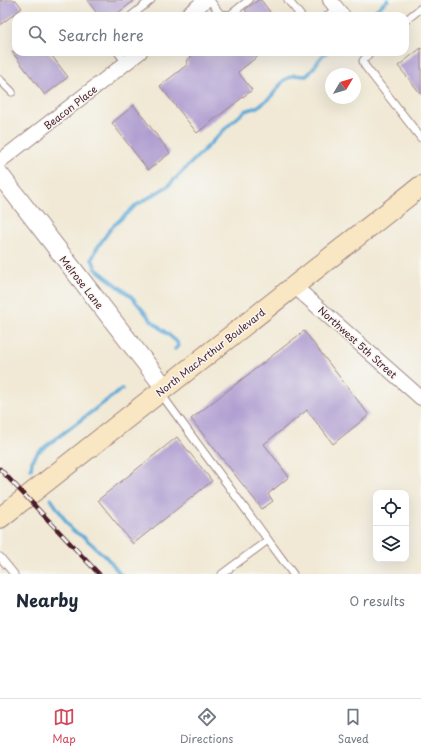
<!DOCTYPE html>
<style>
body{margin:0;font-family:"Playpen Sans",sans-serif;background:#f2f2f3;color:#1f2937}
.controls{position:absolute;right:12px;bottom:12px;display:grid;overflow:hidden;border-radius:8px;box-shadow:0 4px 16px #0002}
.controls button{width:36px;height:36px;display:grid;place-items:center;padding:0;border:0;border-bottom:1px solid #e0e1e3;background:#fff;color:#1f2937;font:20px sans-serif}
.compass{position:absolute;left:325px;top:68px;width:36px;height:36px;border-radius:50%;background:#fff;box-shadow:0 4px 16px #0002;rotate:52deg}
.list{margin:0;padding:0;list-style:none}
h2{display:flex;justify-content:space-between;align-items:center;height:52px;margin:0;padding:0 16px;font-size:17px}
h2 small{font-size:13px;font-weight:400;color:#747a83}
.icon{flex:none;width:22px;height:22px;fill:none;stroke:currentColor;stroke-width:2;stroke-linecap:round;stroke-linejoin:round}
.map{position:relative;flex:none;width:421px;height:574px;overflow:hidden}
.search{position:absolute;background:#fff;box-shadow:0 4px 16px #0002;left:12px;right:12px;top:12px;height:44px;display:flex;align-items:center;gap:10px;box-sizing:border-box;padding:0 14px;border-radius:12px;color:#747a83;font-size:15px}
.sheet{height:124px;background:#fff}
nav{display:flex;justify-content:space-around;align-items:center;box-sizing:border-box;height:56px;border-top:1px solid #e0e1e3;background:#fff;font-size:11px;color:#747a83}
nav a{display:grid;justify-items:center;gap:2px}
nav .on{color:#d1495b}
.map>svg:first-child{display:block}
</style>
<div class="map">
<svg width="421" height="574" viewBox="0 0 421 574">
<rect width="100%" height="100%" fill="#f6f6f2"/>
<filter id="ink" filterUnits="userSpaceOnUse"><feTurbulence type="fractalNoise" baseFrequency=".025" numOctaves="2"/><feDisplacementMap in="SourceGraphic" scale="8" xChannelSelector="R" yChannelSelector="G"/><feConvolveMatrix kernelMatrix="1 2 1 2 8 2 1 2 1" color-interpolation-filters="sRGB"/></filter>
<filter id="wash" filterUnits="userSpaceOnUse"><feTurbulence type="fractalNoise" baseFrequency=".012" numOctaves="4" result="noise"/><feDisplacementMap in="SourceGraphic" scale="16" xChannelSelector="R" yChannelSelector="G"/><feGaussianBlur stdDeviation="0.9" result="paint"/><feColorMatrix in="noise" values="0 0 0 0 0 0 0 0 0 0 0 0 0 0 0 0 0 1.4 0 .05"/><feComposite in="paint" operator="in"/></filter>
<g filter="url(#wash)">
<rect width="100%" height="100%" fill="#f1e9d5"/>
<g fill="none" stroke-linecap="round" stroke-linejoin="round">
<g stroke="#5faad8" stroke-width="3.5">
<path d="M368,16L388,0"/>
<path d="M175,349L178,346L177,342L151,320L132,297L96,269L92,259L97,248L111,228L135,206L168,186L230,124L245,111L257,107L270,98L284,80L294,75L306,76C316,69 317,58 327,52"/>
<path d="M31,469L32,461L38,452L122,389"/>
<path d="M51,499L72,530L85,538L107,558L120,574"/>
</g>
</g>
<g id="blocks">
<g fill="#ae9cd0">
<path d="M0,0H16L22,8L0,25Z"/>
<path d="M87,0H135L114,16H99Z"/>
<path d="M258,0H261L273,16H249L245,10Z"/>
<path d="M421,48V94L398,66Z"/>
<path d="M12,52H49L68,77L45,95Z"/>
<path d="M197,52H263L238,72L252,90L197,133L160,86L188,64L186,61Z"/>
<path d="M134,105L170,153L148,170L112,123Z"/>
<path d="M304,331L369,415L333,444L307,410L264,444L289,477L268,494L273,501L262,509L191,419Z"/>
<path d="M177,437L212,481L133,544L98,500Z"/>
</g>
</g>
</g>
<g filter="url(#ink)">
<use href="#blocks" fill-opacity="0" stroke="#9e8480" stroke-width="1"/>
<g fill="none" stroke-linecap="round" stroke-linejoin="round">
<g stroke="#9e8480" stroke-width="9">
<g id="service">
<path d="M210,0L220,14L230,15L249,0"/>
<path d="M288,0L301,16"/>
<path d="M131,16L151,0"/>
<path d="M327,16L337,8"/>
<path d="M405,21L421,8"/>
<path d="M118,52L126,63"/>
<path d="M370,52L363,61L365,66L421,138"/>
<path d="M0,80L12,92"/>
<path d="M161,394L293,574"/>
<path d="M0,557L14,574"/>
<path d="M222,574L268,540"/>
</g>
</g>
<g stroke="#9e8480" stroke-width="16">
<g id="minor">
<path d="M330,0L343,16"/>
<path d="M186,16L206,0"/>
<path d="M0,161L140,52"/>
<path d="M294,286L421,398"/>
</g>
</g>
<g stroke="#9e8480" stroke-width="20">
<path id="tertiary" d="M0,175L165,388"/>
</g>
<g stroke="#9e8480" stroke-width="22">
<path id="secondary" d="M0,518L421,186"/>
</g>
<use href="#service" stroke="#fff" stroke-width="7"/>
<use href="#minor" stroke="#fff" stroke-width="14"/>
<use href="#tertiary" stroke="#fff" stroke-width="18"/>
<use href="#secondary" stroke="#f9e7c3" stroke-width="20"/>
<g stroke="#4a1f2b" stroke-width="4.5">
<path id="rail" d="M0,469L99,574"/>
</g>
<use href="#rail" stroke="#f6f6f2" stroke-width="3" stroke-dasharray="9" stroke-linecap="butt"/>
</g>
</g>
<g text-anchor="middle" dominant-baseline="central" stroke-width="3" stroke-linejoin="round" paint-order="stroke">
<g font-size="10" fill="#4a1f2b" stroke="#f6f6f2">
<text transform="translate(70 107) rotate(-38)">Beacon Place</text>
<text transform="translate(82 282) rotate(52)">Melrose Lane</text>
<text transform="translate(358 342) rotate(42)">Northwest 5th Street</text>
<text transform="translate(210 352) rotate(-38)">North MacArthur Boulevard</text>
</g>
</g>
</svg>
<div class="controls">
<button><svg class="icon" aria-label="locate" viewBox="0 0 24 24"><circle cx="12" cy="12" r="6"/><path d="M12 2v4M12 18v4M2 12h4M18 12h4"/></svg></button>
<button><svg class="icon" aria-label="layers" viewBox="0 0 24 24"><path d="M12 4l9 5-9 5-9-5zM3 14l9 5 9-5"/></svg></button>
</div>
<svg class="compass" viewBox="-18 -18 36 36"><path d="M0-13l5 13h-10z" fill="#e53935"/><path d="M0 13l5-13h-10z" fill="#747a83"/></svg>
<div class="search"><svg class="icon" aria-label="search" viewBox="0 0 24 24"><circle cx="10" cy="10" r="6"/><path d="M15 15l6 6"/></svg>Search here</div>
</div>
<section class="sheet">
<h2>Nearby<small>0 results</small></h2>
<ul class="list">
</ul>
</section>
<nav>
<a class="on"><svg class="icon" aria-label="map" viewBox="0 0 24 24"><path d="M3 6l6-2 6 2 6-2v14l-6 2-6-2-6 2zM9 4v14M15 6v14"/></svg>Map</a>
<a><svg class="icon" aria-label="directions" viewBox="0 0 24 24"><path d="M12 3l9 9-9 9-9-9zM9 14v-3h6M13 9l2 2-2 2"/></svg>Directions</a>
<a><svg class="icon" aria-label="saved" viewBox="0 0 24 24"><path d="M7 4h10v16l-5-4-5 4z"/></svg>Saved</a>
</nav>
